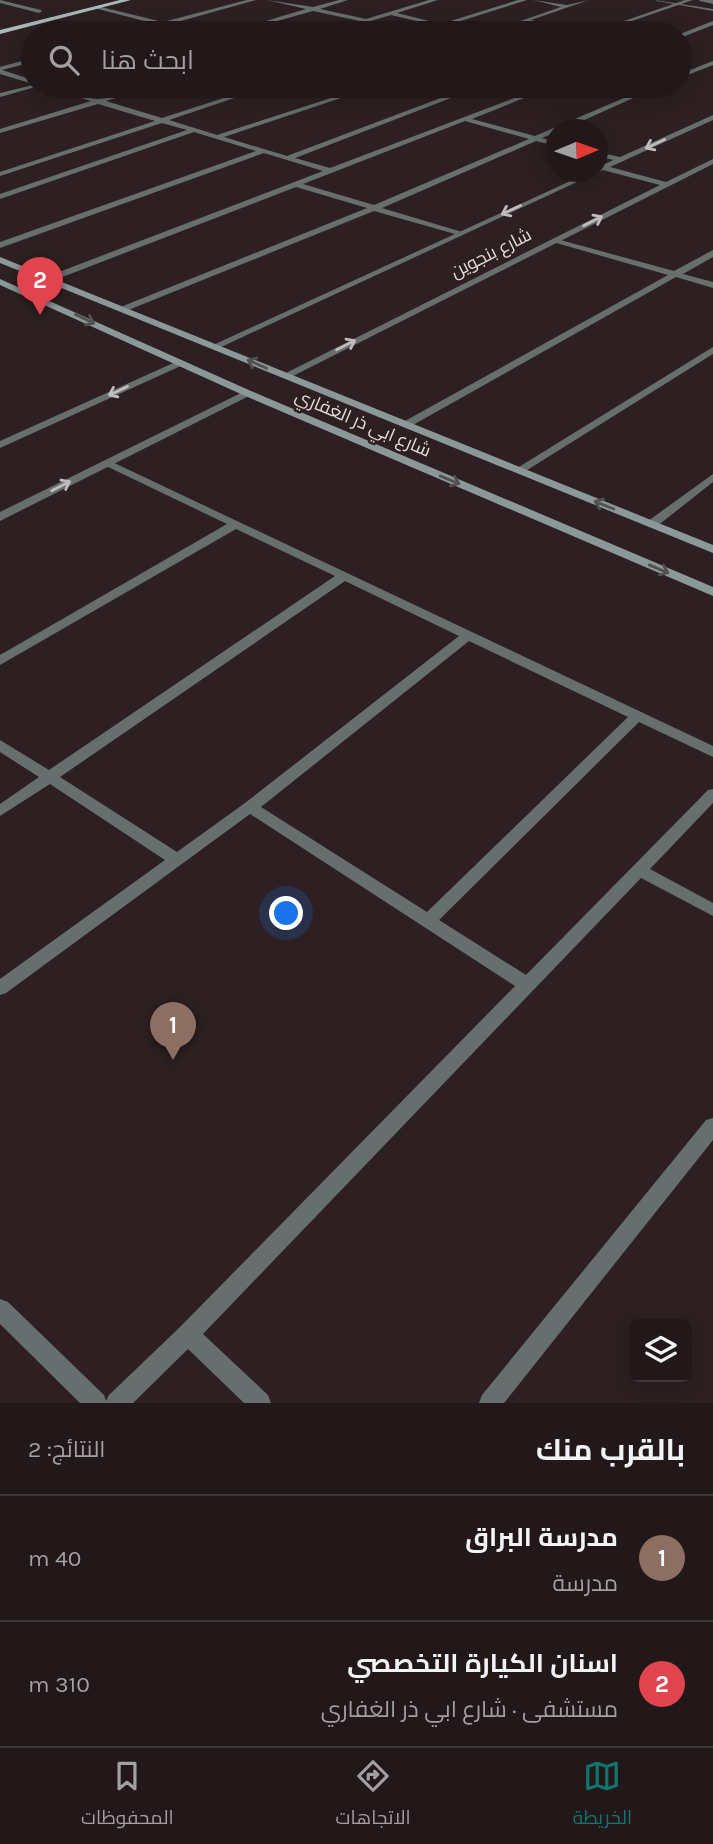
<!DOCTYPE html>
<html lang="ar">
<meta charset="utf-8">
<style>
body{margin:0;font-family:Karla,Cairo,sans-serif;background:#2a2123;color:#f1f3f6;direction:rtl}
.controls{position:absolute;right:21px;bottom:21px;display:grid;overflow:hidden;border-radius:10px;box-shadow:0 4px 18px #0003}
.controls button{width:63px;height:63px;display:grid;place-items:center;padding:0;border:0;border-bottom:2px solid #3f3739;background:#22181a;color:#f1f3f6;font:35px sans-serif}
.compass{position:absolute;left:545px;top:119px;width:63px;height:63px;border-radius:50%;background:#22181a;box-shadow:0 4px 18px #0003;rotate:88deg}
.you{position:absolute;left:287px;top:914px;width:24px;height:24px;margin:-18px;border:5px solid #fff;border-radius:50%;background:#1a73e8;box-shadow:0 0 0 10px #1a73e833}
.badge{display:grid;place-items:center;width:46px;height:46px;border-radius:50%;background:#0f766e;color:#fff;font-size:23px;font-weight:700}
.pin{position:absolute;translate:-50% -58px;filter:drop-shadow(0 2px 4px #0008)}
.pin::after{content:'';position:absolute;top:37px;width:24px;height:21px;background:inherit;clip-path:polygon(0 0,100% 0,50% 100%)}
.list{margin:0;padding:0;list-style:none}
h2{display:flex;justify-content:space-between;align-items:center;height:91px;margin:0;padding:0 28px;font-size:30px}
h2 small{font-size:23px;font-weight:400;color:#a2a0a2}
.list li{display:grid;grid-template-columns:46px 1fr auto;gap:21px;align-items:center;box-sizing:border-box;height:126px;padding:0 28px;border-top:2px solid #3f3739}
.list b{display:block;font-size:26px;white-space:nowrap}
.list p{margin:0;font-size:23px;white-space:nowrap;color:#a2a0a2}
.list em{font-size:23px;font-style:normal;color:#a2a0a2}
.icon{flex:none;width:38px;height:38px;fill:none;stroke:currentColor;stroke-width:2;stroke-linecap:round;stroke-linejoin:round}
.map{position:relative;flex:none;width:713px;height:1403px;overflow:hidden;direction:ltr}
.search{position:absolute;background:#22181a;box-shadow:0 4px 18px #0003;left:21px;right:21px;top:21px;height:77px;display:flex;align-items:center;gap:18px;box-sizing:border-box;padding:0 24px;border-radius:38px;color:#a2a0a2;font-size:26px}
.sheet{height:343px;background:#22181a}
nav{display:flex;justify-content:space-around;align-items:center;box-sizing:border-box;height:98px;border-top:2px solid #3f3739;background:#22181a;font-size:19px;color:#a2a0a2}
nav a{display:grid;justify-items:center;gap:4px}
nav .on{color:#0f766e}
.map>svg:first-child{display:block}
</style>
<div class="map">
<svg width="713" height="1403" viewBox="0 0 713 1403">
<rect width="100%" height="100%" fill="#2e2022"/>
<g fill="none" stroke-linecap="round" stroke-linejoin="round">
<path fill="#666e6e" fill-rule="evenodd" d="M655,0L713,9V11L657,1Z"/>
<g fill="#666e6e" fill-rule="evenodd">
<path d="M0,0L41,10L42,11L39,13L0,3Z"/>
<path d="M247,0H256L170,24L204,33L163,26L126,33L156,24L94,8L97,6L163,22Z"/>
<path d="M267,0L313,7L339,0H348L320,9L366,19L429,0H438L397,13L441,24L518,0H527L448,25L477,33H468L391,15L330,33H322L360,21L313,11L234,33H225L306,9Z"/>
<path d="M533,0L567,5L589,0L531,20L584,33C565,34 541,21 524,23C511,25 500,33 486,33L561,7Z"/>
<path d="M685,0H693L597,33H589Z"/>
<path d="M713,21V25L680,38V34Z"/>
<path d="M33,58V62L2,70L33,80V84L0,74V67Z"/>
<path d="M713,61V65L680,78V74Z"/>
<path d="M33,85L39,86L0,97V93Z"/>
<path d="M44,86C63,85 81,99 98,99C115,99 134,86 153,86L106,101L162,118L261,86H270L169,120L217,135L368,86H377L224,137L287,156L446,96L410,86H420L452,93L472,86H484L524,94L546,86H554L472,119L535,136L652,86H660L562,130H556V132L542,138L556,142V146L536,141L382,208L462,232V236L374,211L126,311L121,308L123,306L367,208L296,187L52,281H46V277L323,171L264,153L0,248V242L256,151L194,132L0,199V194L187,130L162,123L0,176V172L155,121L98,104L0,133V129L91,101ZM477,88L517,97L330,168L295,158ZM465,121L529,139L374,205L303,184Z"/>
<path d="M598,152L624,158L625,160L621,162L598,156Z"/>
<path d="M553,238L674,271L713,250V257L683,274L713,282V288L676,277L413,425H405V421L668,275L553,242Z"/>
<path d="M713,347V354L524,472L520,473L514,470Z"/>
<path d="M108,460L713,746V757L639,722L439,920L526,975L708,790L713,789V803L650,869L713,903V916L641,878L203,1334L268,1395L271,1403H244L188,1349L133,1403H80L0,1324V1299L8,1302L104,1395L106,1401L109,1395L180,1327L515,986L250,814L6,993L0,995V979L165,860L50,784L0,816V804L39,777L0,752V740L49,770L335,576L236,529L0,665V655L227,524L104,465L102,463ZM345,581L459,636L245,803L177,852L60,777ZM469,641L628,717L427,912L261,807Z"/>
<path d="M713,474V482L656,527H648V521Z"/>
<path d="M713,1118V1140L504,1403H479L482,1395L706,1120Z"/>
</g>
<g fill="#666e6e" fill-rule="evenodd">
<path d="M699,0H713V4L700,1Z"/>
<path d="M713,115V120L610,167L666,182L713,159V164L289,378L280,376L660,185L603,170L219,348L211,346L590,172H598V167Z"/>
<path d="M180,360L183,361V365L0,448V441Z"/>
<path d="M247,390L252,393L251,395L0,521V512Z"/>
</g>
<g fill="#8b9898" fill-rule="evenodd">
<path d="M0,257L713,545V553L0,263Z"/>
<path d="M0,279L251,391L713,587V596L243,395L0,285Z"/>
</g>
<path fill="#a7b9b8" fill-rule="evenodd" d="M120,0H131L0,34V30Z"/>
</g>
<defs><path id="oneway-shaft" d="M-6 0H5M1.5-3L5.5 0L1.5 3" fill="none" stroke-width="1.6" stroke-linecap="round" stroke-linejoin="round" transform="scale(1.75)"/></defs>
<g stroke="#c0bbbc">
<use href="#oneway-shaft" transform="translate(655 144) rotate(155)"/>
<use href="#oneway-shaft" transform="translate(511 210) rotate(155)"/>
<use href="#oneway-shaft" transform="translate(593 221) rotate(-27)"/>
<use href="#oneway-shaft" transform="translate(346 345) rotate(-27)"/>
<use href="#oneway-shaft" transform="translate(118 391) rotate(155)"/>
<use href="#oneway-shaft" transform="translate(61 486) rotate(-27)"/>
</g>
<g stroke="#535051">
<use href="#oneway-shaft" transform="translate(85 319) rotate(25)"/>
<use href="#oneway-shaft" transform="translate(257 364) rotate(-156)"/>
<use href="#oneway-shaft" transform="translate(450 480) rotate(23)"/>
<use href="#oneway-shaft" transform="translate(604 505) rotate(-158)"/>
<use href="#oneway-shaft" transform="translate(659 569) rotate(23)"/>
</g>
<g text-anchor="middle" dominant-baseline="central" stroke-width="5" stroke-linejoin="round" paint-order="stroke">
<g font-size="18" fill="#e6dcdd" stroke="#2e2022">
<text transform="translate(491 253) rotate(-27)">شارع بنجوين</text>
<text transform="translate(363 423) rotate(23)">شارع ابي ذر الغفاري</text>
</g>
</g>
</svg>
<div class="controls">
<button><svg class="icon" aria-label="layers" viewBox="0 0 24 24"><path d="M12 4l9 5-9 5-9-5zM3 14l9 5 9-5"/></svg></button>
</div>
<svg class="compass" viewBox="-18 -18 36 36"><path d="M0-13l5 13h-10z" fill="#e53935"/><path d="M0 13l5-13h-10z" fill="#a2a0a2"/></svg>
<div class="you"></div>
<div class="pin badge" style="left:173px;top:1060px;background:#8d6e63">1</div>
<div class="pin badge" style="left:40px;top:315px;background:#e0444e">2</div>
<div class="search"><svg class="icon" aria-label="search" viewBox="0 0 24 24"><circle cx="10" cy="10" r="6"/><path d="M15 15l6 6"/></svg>ابحث هنا</div>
</div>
<section class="sheet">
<h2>بالقرب منك<small>النتائج: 2</small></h2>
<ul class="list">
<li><span class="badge" style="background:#8d6e63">1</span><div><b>مدرسة البراق</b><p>مدرسة</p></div><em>40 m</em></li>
<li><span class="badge" style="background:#e0444e">2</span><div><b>اسنان الكيارة التخصصي</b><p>مستشفى · شارع ابي ذر الغفاري</p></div><em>310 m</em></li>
</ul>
</section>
<nav>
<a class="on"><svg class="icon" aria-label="map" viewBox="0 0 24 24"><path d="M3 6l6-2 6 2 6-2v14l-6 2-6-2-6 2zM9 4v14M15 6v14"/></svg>الخريطة</a>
<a><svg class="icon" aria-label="directions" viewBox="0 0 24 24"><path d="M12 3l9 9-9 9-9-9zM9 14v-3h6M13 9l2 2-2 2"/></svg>الاتجاهات</a>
<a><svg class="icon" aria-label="saved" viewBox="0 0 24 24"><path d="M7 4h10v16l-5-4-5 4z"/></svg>المحفوظات</a>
</nav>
